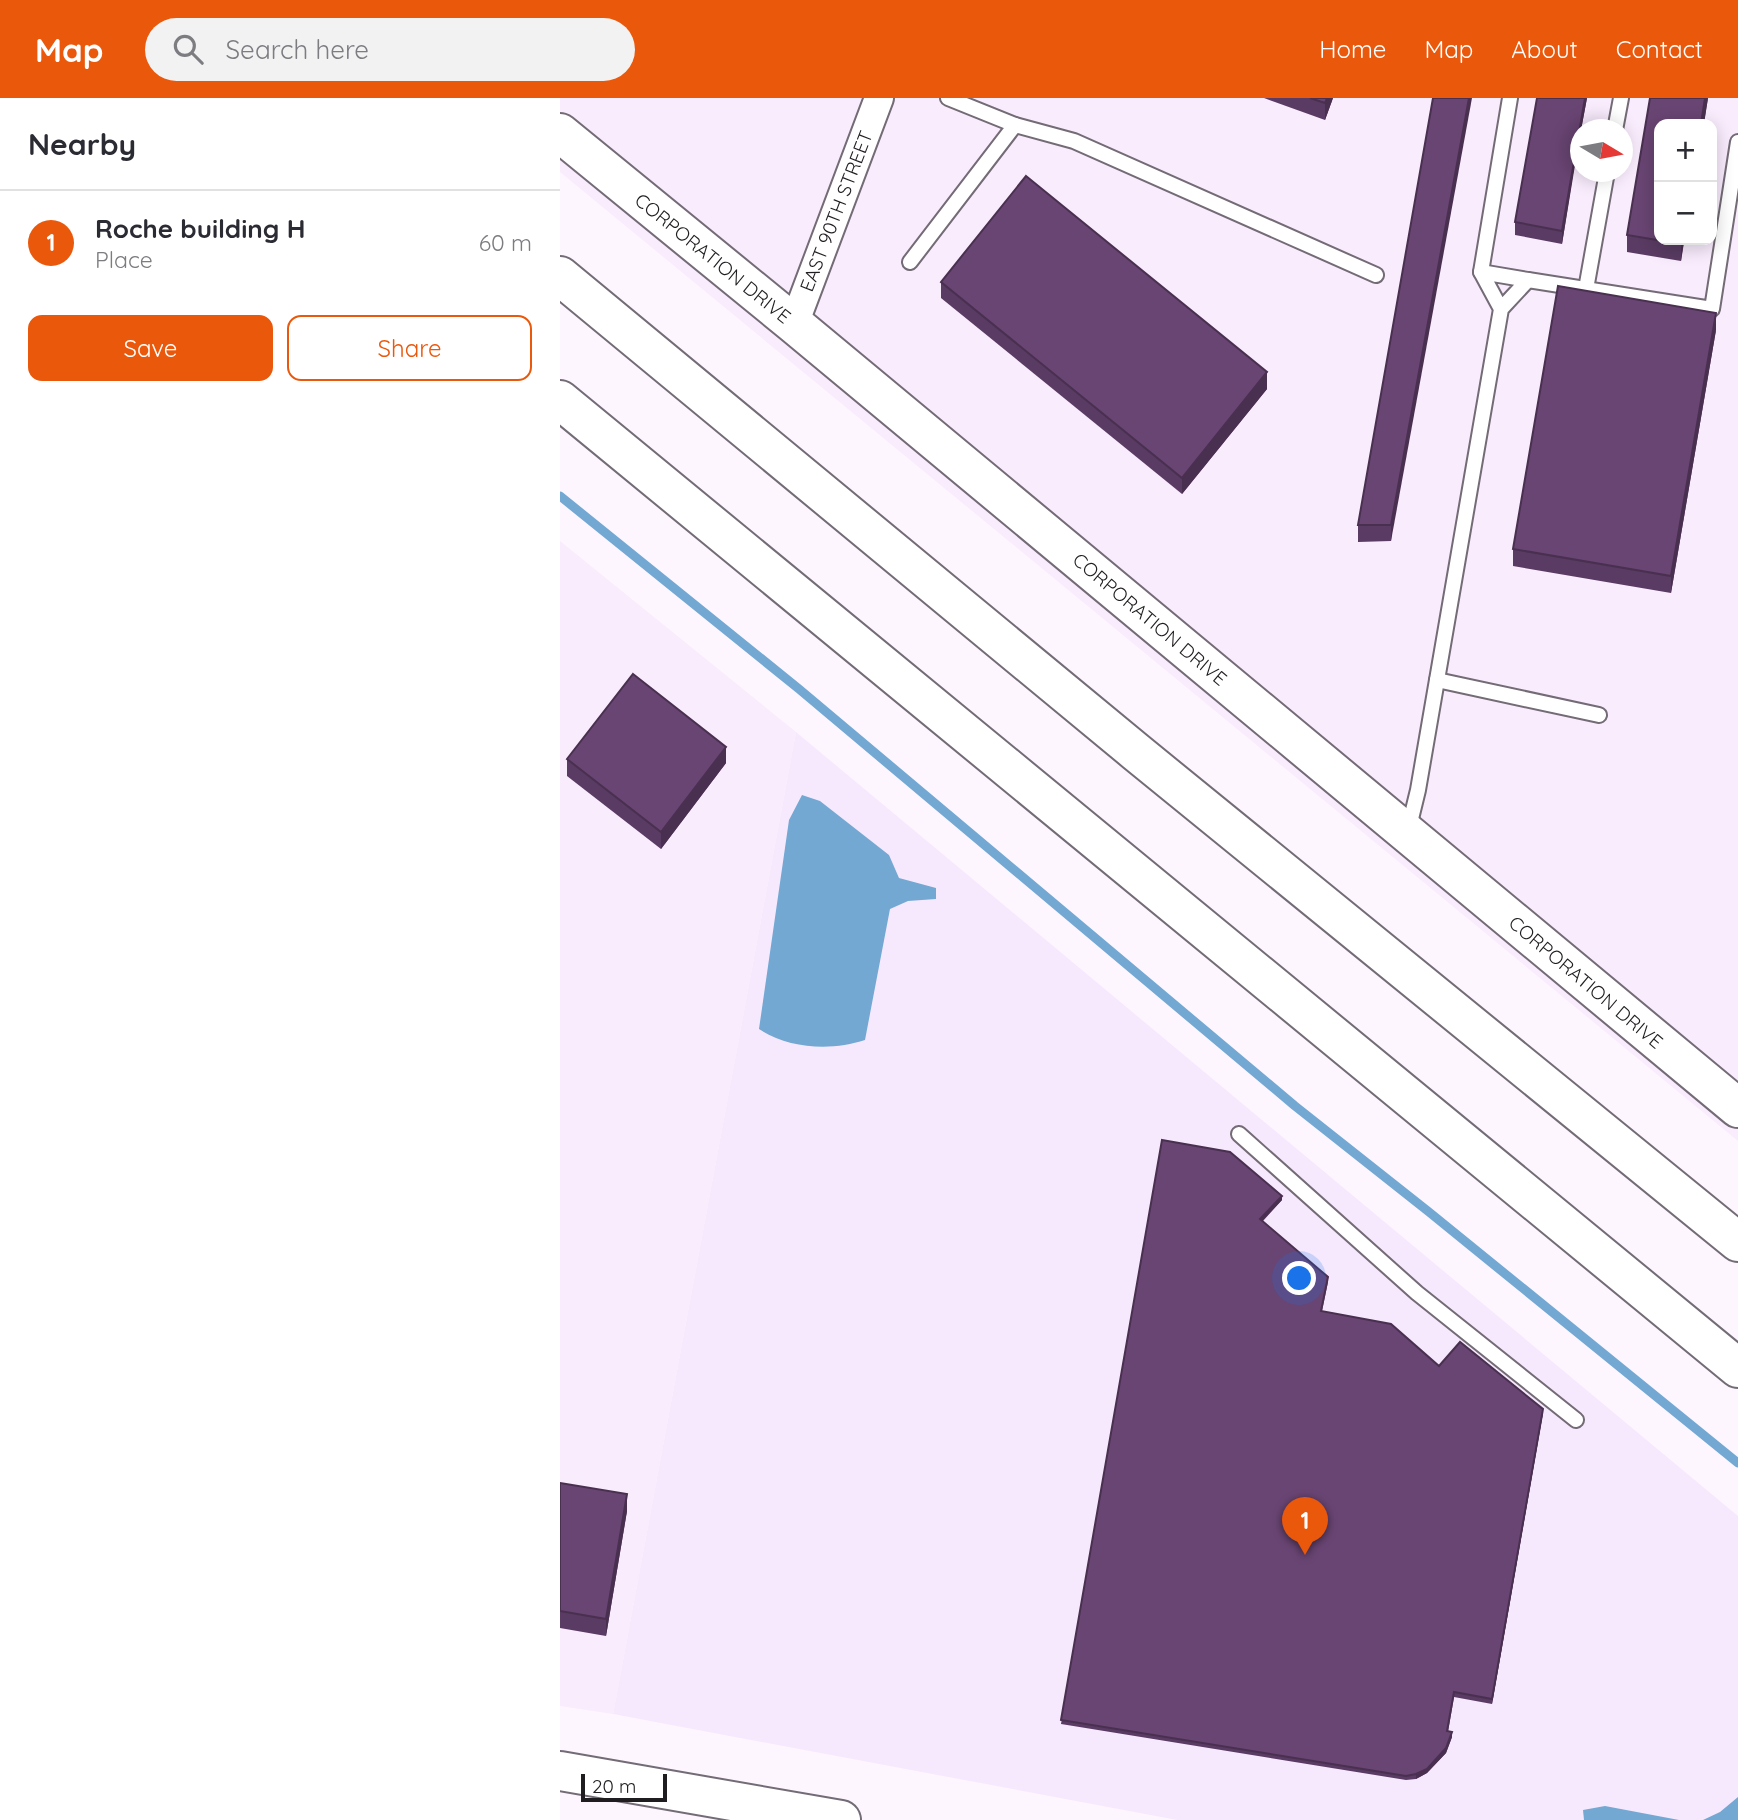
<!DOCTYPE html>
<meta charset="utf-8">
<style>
body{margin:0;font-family:Quicksand,sans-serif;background:#f2f2f3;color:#2b2b33}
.controls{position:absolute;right:21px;top:21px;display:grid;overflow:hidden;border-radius:14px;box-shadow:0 4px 18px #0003}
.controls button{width:63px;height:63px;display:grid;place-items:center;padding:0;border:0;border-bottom:2px solid #e1e1e2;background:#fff;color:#2b2b33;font:35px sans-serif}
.compass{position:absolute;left:1010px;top:21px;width:63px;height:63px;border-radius:50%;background:#fff;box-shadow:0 4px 18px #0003;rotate:100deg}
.scale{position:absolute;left:21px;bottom:18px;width:86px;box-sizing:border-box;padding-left:7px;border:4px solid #201d21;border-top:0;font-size:19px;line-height:24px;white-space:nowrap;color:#201d21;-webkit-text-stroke:5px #fff;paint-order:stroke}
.you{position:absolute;left:740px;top:1181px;width:24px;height:24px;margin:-18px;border:5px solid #fff;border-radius:50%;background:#1a73e8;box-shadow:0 0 0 10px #1a73e833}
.badge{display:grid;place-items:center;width:46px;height:46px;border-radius:50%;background:#ea580c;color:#fff;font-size:23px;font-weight:700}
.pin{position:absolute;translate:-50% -58px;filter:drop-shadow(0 2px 4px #0008)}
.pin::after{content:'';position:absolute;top:37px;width:24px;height:21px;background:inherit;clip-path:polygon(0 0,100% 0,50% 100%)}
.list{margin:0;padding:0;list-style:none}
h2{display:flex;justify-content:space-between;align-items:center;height:91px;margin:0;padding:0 28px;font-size:30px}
h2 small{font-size:23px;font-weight:400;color:#7c7c81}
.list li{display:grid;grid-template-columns:46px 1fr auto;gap:21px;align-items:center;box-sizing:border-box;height:105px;padding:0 28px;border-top:2px solid #e1e1e2}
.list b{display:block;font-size:26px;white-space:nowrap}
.list p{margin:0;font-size:23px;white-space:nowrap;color:#7c7c81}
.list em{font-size:23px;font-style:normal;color:#7c7c81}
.actions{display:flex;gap:14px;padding:21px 28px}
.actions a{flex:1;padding:16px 0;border:2px solid #ea580c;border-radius:14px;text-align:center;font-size:24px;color:#ea580c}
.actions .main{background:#ea580c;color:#fff}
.icon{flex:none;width:38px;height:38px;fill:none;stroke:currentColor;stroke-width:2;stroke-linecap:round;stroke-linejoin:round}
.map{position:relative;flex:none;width:1178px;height:1722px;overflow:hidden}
header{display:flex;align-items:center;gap:42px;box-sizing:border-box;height:98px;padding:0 35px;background:#ea580c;color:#fff}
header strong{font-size:33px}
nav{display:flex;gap:38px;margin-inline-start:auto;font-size:24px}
.search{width:490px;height:63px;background:#f2f2f3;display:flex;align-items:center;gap:18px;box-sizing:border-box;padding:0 24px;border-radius:38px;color:#7c7c81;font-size:26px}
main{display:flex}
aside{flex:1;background:#fff}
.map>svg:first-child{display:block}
</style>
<header>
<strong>Map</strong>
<div class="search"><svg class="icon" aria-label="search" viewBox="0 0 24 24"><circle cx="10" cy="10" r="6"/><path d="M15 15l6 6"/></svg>Search here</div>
<nav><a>Home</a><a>Map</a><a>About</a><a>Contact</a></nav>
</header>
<main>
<aside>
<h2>Nearby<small></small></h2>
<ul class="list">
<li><span class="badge">1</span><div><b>Roche building H</b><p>Place</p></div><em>60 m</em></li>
</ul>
<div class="actions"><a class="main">Save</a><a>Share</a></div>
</aside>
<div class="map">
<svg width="1178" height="1722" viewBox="0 0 1178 1722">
<rect width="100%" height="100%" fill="#fdf6ff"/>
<g fill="#f9ecfd" fill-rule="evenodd">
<path d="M0,0H1178V1043L0,74ZM1099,26H1152V142H1099ZM1020,32H1062V74H1020Z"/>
<path d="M0,443L236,634L53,1616L0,1608Z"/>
</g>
<path fill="#f7e9fd" d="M236,634L1178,1418V1722H617L53,1616Z"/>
<g fill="#73a8d3">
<path d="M242,697L260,703L329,757L339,780L376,790V801L348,803L330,811L305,942C272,953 229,951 199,931L229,722Z"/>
<path d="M1178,1699V1722H1143L1160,1714Z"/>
<path d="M1045,1708L1119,1722H1024L1023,1712Z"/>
</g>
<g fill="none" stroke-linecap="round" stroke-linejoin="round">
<path stroke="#73a8d3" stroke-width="9" d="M0,398L239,591L735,1008L869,1114L1178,1365"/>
<g stroke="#736b75" stroke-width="18">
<g id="lane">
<path d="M455,27L514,43L816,177"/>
<path d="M1055,32L1061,0"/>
<path d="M350,164L455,27L388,0"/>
<path d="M921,174L950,0"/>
<path d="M968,182L1152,211L1178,44"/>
<path d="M1026,191L1047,74"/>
<path d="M877,582L1039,617"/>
<path d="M848,733L858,692L941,211L921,174L968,182L941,211"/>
<path d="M679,1036L857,1195L1016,1322"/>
</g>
</g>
<g stroke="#736b75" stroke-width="32">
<path id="street" d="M234,226L319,0"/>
</g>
<g stroke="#736b75" stroke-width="42">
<g id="secondary">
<path d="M0,35L234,226L1178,1010"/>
<path d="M0,1673L281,1722"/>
</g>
</g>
<g stroke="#736b75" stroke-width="42">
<g id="highway">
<path d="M0,178L576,654L1178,1144"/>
<path d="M0,302L1178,1270"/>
</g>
</g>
<use href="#lane" stroke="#fff" stroke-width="14"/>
<use href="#street" stroke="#fff" stroke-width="28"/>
<use href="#secondary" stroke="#fff" stroke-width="38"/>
<use href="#highway" stroke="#fff" stroke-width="38"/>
</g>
<g fill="#5a3b63">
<path d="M704,0H773L765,22Z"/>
<path d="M873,0L831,443L798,444V427Z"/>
<path d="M977,0H1027L1021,32H1020L1002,146L955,137V124Z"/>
<path d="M1090,0H1148L1121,163L1067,154V137Z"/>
<path d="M381,184L707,291L622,396L381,200Z"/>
<path d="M1156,232L1111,495L953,468V451Z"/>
<path d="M7,661L166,665L101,751L7,678Z"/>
<path d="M602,1042L722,1102L703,1123L768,1184L762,1213L983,1315L932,1606L894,1599L888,1634L892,1639L886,1655L867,1675L856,1681L846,1682L501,1626Z"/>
<path d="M0,1385L67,1413L46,1538L0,1530Z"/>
</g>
<g fill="#4a3050">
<path d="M767,0H773L765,22V5Z"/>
<path d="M909,0H912L831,443V427Z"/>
<path d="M1025,0H1027L1021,32H1020V37L1002,146V133Z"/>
<path d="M1145,0H1148L1144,26H1141Z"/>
<path d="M1122,142H1124L1121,163V146Z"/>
<path d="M1156,215V232L1111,495V478Z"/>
<path d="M707,274V291L622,396V380Z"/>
<path d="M166,649V665L101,751V734Z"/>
<path d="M722,1098V1102L700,1125V1121Z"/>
<path d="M983,1311V1315L932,1606V1601Z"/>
<path d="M67,1396V1413L46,1538V1521Z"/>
<path d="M892,1634V1639L886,1655L867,1675L856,1681V1676Z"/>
</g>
<g fill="#694573" stroke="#4a3050" stroke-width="2">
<path d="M750,0H767L765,5Z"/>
<path d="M873,0H909L831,427H798Z"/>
<path d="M977,0H1025L1002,133L955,124Z"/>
<path d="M1090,0H1145L1141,26H1099V142H1122L1121,146L1067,137Z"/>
<path d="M466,78L707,274L622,380L381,184Z"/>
<path d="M998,188L1156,215L1111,478L953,451Z"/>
<path d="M73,576L166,649L101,734L7,661Z"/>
<path d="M602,1042L670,1054L722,1098L700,1121L768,1179L761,1213L831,1226L879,1268L900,1244L983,1311L932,1601L894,1594L887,1633L892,1634L886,1650L867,1671L856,1676L846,1678L501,1622Z"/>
<path d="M0,1385L67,1396L46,1521L0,1513Z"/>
</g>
<g text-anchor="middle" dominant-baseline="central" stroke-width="7" stroke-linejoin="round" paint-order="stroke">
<g font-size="19" fill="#201d21" stroke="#fff">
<text transform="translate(276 113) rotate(-69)">EAST 90TH STREET</text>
<text transform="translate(153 160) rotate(39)">CORPORATION DRIVE</text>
<text transform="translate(590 521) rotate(40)">CORPORATION DRIVE</text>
<text transform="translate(1026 884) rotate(40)">CORPORATION DRIVE</text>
</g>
</g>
</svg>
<div class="controls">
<button>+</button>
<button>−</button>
</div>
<svg class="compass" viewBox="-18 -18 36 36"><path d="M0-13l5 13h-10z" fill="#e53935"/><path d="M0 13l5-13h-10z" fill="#7c7c81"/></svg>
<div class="scale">20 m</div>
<div class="you"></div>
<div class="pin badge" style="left:745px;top:1457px">1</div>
</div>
</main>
